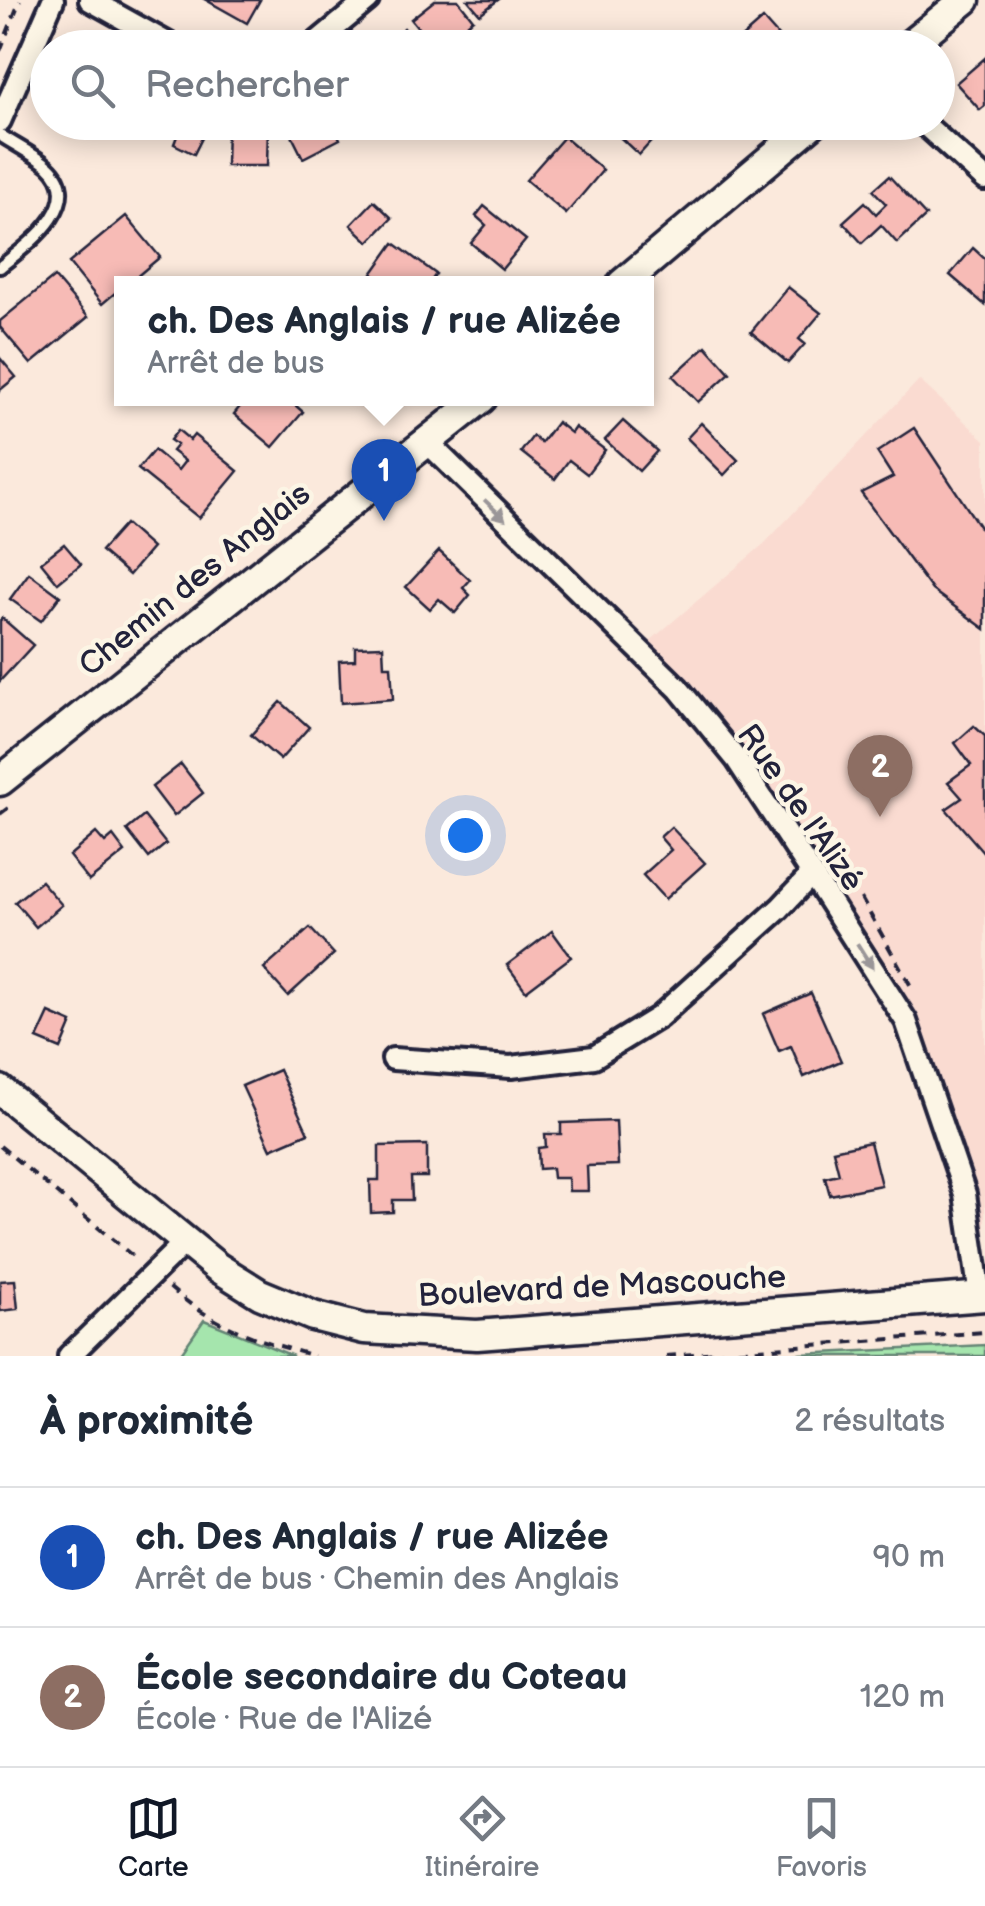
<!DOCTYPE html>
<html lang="fr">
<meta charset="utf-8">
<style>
body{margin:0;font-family:"Balsamiq Sans",sans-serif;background:#f2f2f3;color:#1f2937}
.you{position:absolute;left:465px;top:835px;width:35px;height:35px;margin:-25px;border:8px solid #fff;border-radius:50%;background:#1a73e8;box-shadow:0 0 0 15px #1a73e833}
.badge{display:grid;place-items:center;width:65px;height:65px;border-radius:50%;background:#111827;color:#fff;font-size:32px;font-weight:700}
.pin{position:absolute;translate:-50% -82px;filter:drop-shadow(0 2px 5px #0008)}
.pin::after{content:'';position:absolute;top:52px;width:35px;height:30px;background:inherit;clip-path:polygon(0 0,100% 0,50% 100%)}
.popup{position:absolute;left:114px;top:276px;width:540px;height:130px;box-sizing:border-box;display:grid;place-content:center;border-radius:0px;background:#fff;filter:drop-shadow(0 2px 8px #0005);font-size:32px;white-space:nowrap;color:#747a83}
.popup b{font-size:38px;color:#1f2937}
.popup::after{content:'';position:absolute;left:50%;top:100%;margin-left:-20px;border:20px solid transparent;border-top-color:#fff}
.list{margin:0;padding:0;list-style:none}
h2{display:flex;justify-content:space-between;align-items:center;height:130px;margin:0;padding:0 40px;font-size:42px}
h2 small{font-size:32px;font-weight:400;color:#747a83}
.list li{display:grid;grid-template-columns:65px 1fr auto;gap:30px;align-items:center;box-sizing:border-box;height:140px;padding:0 40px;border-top:2px solid #e0e1e3}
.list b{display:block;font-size:38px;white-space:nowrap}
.list p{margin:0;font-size:32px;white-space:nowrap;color:#747a83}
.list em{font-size:32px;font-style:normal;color:#747a83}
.icon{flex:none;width:55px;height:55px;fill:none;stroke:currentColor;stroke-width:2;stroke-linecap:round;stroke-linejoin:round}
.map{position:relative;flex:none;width:985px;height:1356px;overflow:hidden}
.search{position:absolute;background:#fff;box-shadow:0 5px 25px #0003;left:30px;right:30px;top:30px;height:110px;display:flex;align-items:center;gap:25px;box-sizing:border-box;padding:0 35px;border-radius:55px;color:#747a83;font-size:38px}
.sheet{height:410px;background:#fff}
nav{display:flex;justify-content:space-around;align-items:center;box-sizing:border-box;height:140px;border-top:2px solid #e0e1e3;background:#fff;font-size:28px;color:#747a83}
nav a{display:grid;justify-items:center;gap:5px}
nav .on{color:#111827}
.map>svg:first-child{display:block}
</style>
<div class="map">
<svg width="985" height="1356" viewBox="0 0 985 1356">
<rect width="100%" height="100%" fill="#fbe9dc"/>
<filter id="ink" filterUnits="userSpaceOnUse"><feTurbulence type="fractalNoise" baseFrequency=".01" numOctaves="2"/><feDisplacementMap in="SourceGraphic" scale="20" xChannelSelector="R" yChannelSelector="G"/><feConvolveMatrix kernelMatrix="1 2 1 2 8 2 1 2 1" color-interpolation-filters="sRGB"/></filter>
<g filter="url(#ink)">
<path fill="#fadbd1" d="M919,380L985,440V1295L965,1194L906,1021L737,760L636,653L765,543Z"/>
<g fill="#a5e5ad" stroke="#648474" stroke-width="2.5">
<path d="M204,1320L293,1356H179Z"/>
<path d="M985,1345V1356H758Z"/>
</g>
<g fill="#f7bbb6" stroke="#22223b" stroke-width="2.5">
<path d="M206,0H260L247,23Z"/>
<path d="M435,0H458L473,19L438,48H434L411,19Z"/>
<path d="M468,0H498L480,14Z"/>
<path d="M763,19L788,47L730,48Z"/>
<path d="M404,28L420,48H380Z"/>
<path d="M985,58V106L980,110L956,83Z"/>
<path d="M163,122H210L194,154L174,144L177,136L160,128Z"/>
<path d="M285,122H332L340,139L303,158Z"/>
<path d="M619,122H661L665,126L639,155L612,130Z"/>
<path d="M227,125L268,126L267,166H226Z"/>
<path d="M564,137L603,170L566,214L526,180Z"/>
<path d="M889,176L926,216L897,243L881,225L862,243L843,222L865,202L876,214L886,204L873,190Z"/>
<path d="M374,201L392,218L369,242L351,225Z"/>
<path d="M484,206L526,240L502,269L471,243L486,225L476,216Z"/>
<path d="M126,216L160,257L128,284H121V288L102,304L69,263Z"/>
<path d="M394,243L436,274L429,284H386L372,274Z"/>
<path d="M973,248L985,259V305L950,275Z"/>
<path d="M54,277L88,317L31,364L0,327V321Z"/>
<path d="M788,287L821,313L799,339L805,344L788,363L751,332Z"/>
<path d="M706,346L730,373L698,402L673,376Z"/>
<path d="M0,358L16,377L0,390Z"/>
<path d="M247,398H287L303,412L273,447L234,414Z"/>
<path d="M623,421L657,451L639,471L605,440Z"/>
<path d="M557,422L571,433L575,427L605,450L587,474L569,460L555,479L521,452L533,436L541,443Z"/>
<path d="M701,423L738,460L724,475L687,438Z"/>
<path d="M914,428L985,535V629L932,590L861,493L893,477L877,452Z"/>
<path d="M178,430L190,440L194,435L238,471L199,518L138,469L154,450L178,470L185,461L172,451L177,445L170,440Z"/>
<path d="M125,524L152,548L129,575L101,551Z"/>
<path d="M64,544L81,564L58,583L41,562Z"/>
<path d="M439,551L470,580L463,588L470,595L455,613L439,599L430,609L406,587Z"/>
<path d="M29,573L60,596L41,621L10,599Z"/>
<path d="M2,618L33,645L0,681V621Z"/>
<path d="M383,646L384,666H391L393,699L341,703L339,661L355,660V647Z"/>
<path d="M281,702L309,727L280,760L251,735Z"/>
<path d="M974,726L985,736V854L946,809L962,798L948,782L971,765L955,743Z"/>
<path d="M181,764L203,793L174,816L152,787Z"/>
<path d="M144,816L166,844L149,858L127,830Z"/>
<path d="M671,827L705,863L665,899L643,875L671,850L660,837Z"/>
<path d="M96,833L105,843L113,836L125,852L89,881L69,856Z"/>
<path d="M41,881L62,905L36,927L15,902Z"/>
<path d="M310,928L334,954L288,996L264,969Z"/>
<path d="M552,931L571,957L526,991L507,965Z"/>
<path d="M811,993L841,1061L804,1077L791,1046L779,1051L763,1014Z"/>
<path d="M49,1013L72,1023L61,1049L37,1039Z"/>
<path d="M279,1070L308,1133L271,1149L242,1086Z"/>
<path d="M616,1121L618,1165L587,1166L588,1191H569L568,1178H553L552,1168L539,1169L538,1148L546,1147L545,1134H561V1123Z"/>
<path d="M870,1142L881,1185L830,1195L825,1177L839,1174L833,1150Z"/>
<path d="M427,1145V1177H411L412,1200H393V1212L371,1213L370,1180H379V1146Z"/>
<path d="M15,1280L18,1309L0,1311V1281Z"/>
</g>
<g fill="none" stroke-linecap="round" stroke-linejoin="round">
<g stroke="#22223b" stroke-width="18">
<path id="lane" d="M0,135C15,145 34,154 48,166C88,203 26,246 0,267"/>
</g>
<g stroke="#22223b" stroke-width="28">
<g id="street">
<path d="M90,0L176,48"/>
<path d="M310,48L368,0"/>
<path d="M0,121L53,0"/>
<path d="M922,122L985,179"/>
<path d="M426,441L678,688L737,760L812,874L906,1021L965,1194L980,1296"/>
<path d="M393,1059L511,1067L594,1057L659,1017L780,908L812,874"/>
<path d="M69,1356L185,1242"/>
</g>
</g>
<g stroke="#22223b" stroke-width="35">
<g id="secondary">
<path d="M906,48L965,0"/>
<path d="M622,284L814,122"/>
<path d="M0,781L482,398"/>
<path d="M0,1090L217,1267L260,1294L313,1316L364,1329L477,1335L985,1296"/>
</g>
</g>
<g stroke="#22223b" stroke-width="4" stroke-dasharray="10 8" stroke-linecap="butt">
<path d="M0,51L20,0"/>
<path d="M0,814L12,805"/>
<path d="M818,840L857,891L912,988"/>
<path d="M0,1146L135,1258"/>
<path d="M169,1287C216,1328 255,1339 314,1356"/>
<path d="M666,1356L985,1332"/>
</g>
<use href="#lane" stroke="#fcf5e5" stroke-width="10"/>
<use href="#street" stroke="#fcf5e5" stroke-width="20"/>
<use href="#secondary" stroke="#fcf5e5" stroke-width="28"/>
</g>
<defs><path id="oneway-solid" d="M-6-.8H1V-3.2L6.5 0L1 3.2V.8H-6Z" transform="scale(2.5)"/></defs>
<g fill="#9a9698">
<use href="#oneway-solid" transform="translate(495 510) rotate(44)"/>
<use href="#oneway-solid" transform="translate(865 956) rotate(58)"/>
</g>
</g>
<g text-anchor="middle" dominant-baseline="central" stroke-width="9" stroke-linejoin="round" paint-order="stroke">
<g font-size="32" fill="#22223b" stroke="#fcf5e5">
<text transform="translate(195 580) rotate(-39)">Chemin des Anglais</text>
<text transform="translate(800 808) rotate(55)">Rue de l'Alizé</text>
<text transform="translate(602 1287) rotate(-3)">Boulevard de Mascouche</text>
</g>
</g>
</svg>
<div class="you"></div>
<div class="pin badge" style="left:384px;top:521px;background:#1a4fb4">1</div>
<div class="popup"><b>ch. Des Anglais / rue Alizée</b>Arrêt de bus</div>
<div class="pin badge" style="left:880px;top:817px;background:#8d6e63">2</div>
<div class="search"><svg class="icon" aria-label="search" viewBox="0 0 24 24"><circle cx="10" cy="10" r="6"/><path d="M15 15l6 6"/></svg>Rechercher</div>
</div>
<section class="sheet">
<h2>À proximité<small>2 résultats</small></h2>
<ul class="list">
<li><span class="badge" style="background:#1a4fb4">1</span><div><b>ch. Des Anglais / rue Alizée</b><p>Arrêt de bus · Chemin des Anglais</p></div><em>90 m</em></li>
<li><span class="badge" style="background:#8d6e63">2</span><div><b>École secondaire du Coteau</b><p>École · Rue de l'Alizé</p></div><em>120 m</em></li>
</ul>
</section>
<nav>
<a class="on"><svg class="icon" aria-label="map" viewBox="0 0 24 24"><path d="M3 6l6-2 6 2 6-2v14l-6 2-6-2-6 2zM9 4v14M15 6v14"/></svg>Carte</a>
<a><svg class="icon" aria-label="directions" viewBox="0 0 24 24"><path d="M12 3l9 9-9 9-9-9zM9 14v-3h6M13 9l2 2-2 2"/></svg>Itinéraire</a>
<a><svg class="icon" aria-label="saved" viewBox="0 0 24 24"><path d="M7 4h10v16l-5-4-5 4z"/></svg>Favoris</a>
</nav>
